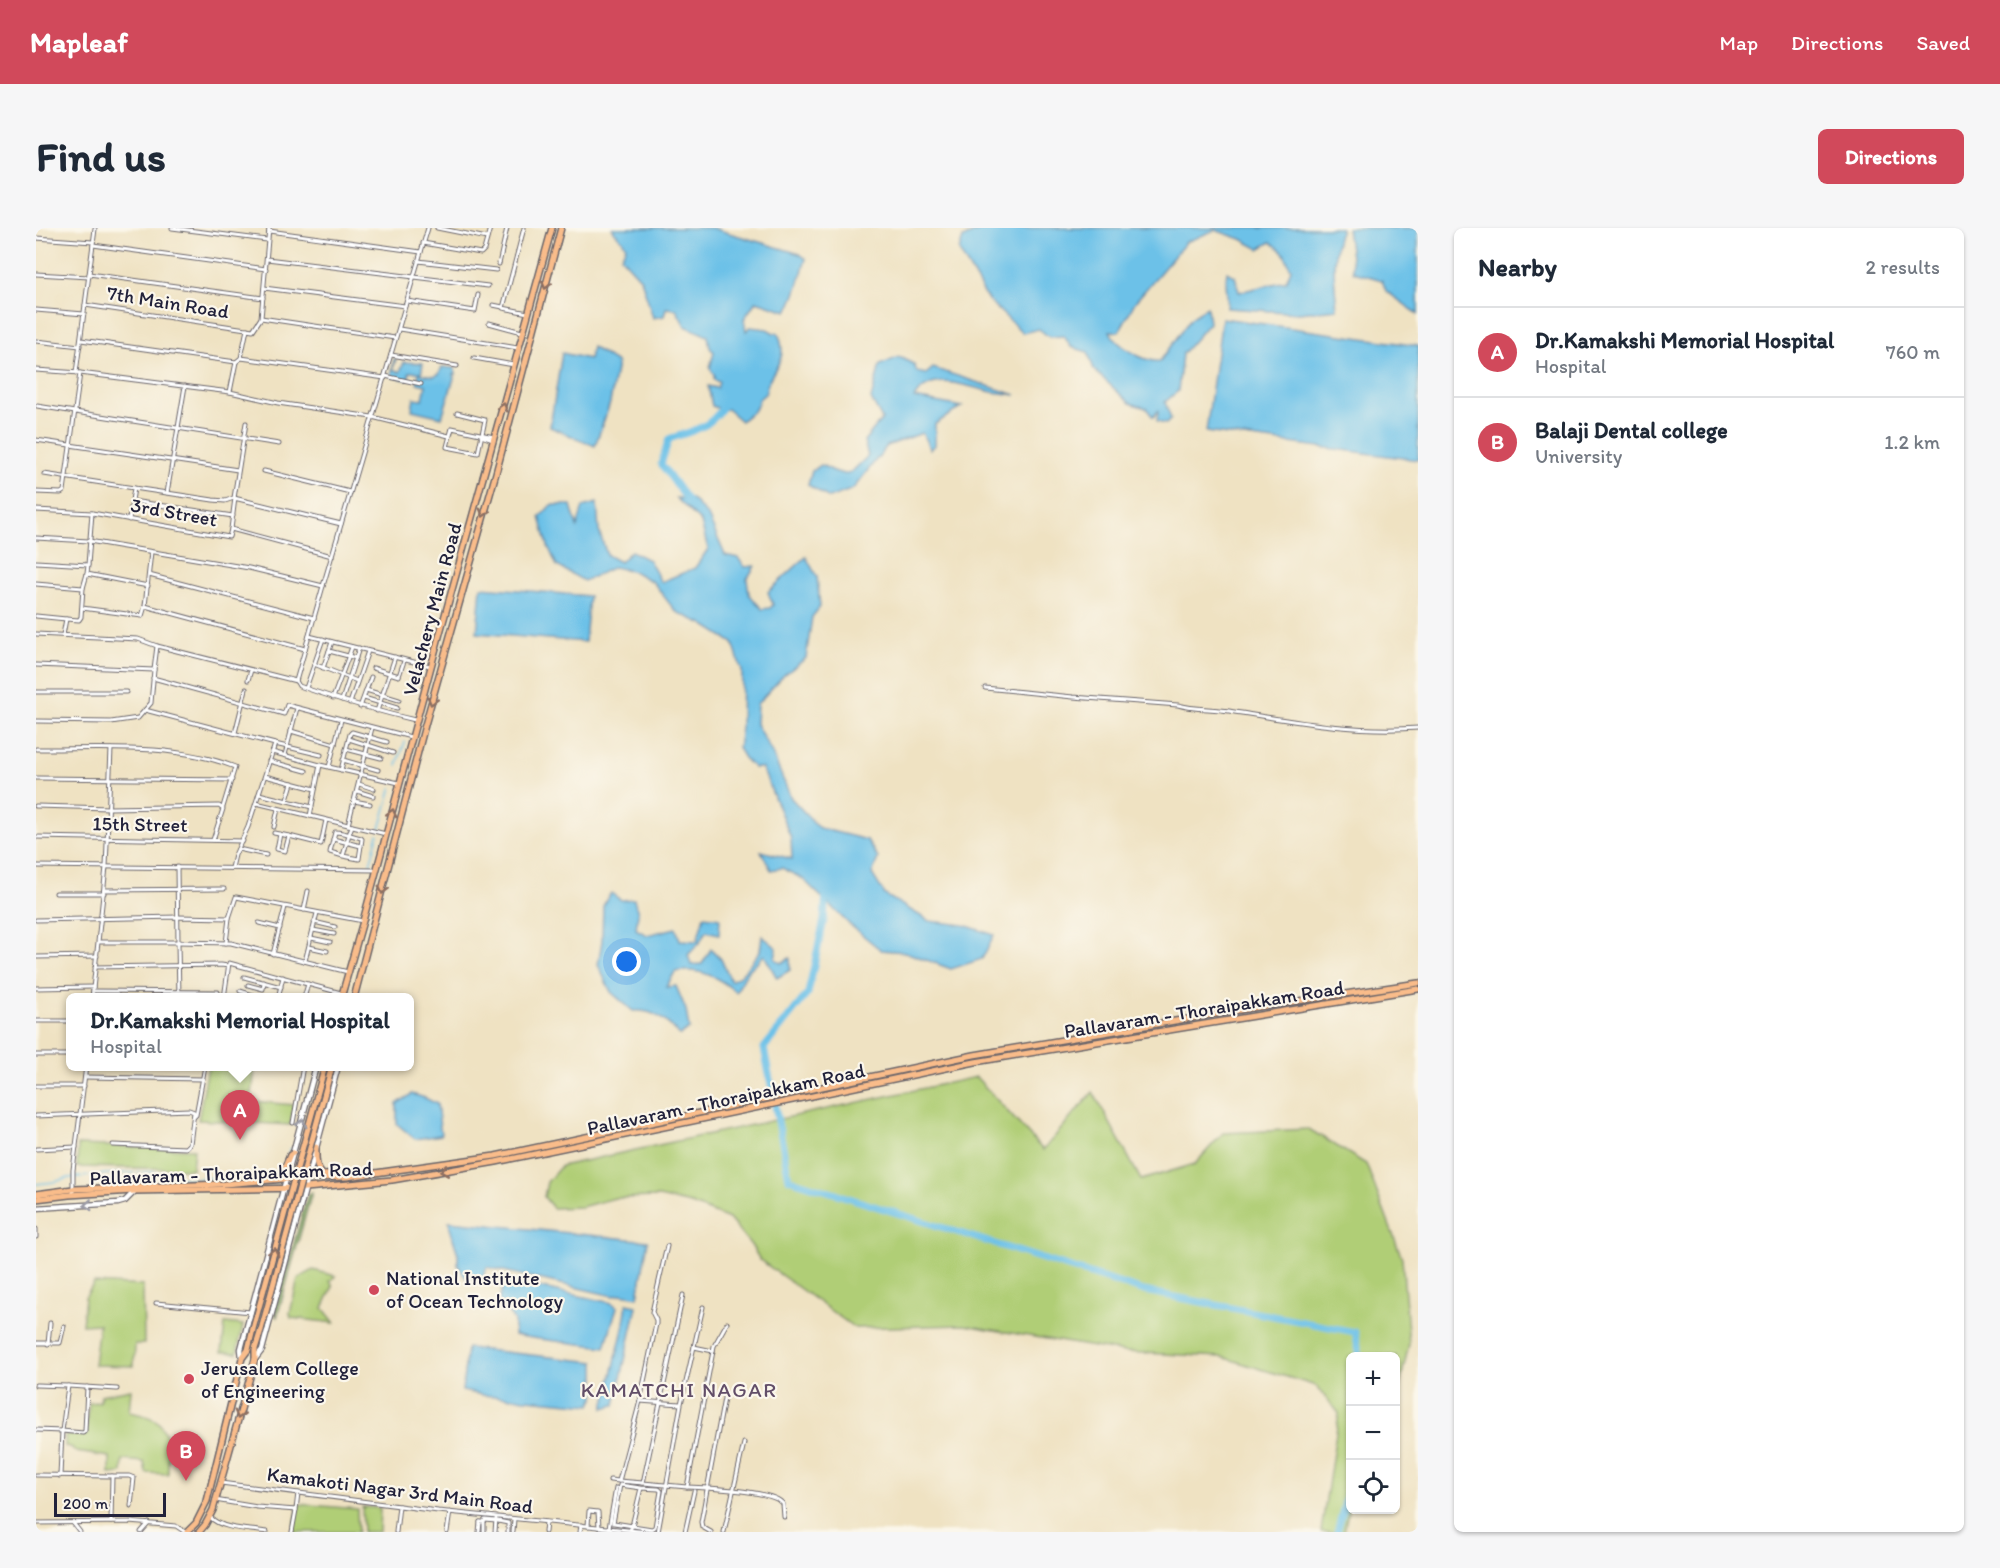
<!DOCTYPE html>
<meta charset="utf-8">
<style>
body{margin:0;font-family:Itim,sans-serif;background:#f6f6f7;color:#1f2937}
.controls{position:absolute;right:18px;bottom:18px;display:grid;overflow:hidden;border-radius:9px;box-shadow:0 2px 4px #0004}
.controls button{width:54px;height:54px;display:grid;place-items:center;padding:0;border:0;border-bottom:2px solid #e0e1e3;background:#fff;color:#1f2937;font:30px sans-serif}
.scale{position:absolute;left:18px;bottom:15px;width:112px;box-sizing:border-box;padding-left:6px;border:3px solid #22223b;border-top:0;font-size:16px;line-height:21px;white-space:nowrap;color:#22223b;-webkit-text-stroke:4px #fbf7ec;paint-order:stroke}
.you{position:absolute;left:591px;top:734px;width:21px;height:21px;margin:-15px;border:4px solid #fff;border-radius:50%;background:#1a73e8;box-shadow:0 0 0 9px #1a73e833}
.badge{display:grid;place-items:center;width:39px;height:39px;border-radius:50%;background:#d1495b;color:#fff;font-size:20px;font-weight:700}
.pin{position:absolute;translate:-50% -50px;filter:drop-shadow(0 2px 3px #0008)}
.pin::after{content:'';position:absolute;top:32px;width:21px;height:18px;background:inherit;clip-path:polygon(0 0,100% 0,50% 100%)}
.popup{position:absolute;left:30px;top:765px;width:348px;height:78px;box-sizing:border-box;display:grid;place-content:center;border-radius:9px;background:#fff;filter:drop-shadow(0 2px 4px #0005);font-size:20px;white-space:nowrap;color:#747a83}
.popup b{font-size:22px;color:#1f2937}
.popup::after{content:'';position:absolute;left:50%;top:100%;margin-left:-12px;border:12px solid transparent;border-top-color:#fff}
.list{margin:0;padding:0;list-style:none}
h2{display:flex;justify-content:space-between;align-items:center;height:78px;margin:0;padding:0 24px;font-size:26px}
h2 small{font-size:20px;font-weight:400;color:#747a83}
.list li{display:grid;grid-template-columns:39px 1fr auto;gap:18px;align-items:center;box-sizing:border-box;height:90px;padding:0 24px;border-top:2px solid #e0e1e3}
.list b{display:block;font-size:22px;white-space:nowrap}
.list p{margin:0;font-size:20px;white-space:nowrap;color:#747a83}
.list em{font-size:20px;font-style:normal;color:#747a83}
.icon{flex:none;width:33px;height:33px;fill:none;stroke:currentColor;stroke-width:2;stroke-linecap:round;stroke-linejoin:round}
.map{position:relative;flex:none;width:1382px;height:1304px;overflow:hidden;border-radius:9px}
header{display:flex;align-items:center;gap:36px;box-sizing:border-box;height:84px;padding:0 30px;background:#d1495b;color:#fff}
header strong{font-size:28px}
nav{display:flex;gap:33px;margin-inline-start:auto;font-size:21px}
.intro{display:flex;align-items:center;justify-content:space-between;box-sizing:border-box;height:144px;padding:0 36px}
h1{margin:0;font-size:42px}
.button{padding:15px 27px;border-radius:9px;background:#d1495b;color:#fff;font-size:21px;font-weight:700}
main{display:flex;gap:36px;padding:0 36px}
aside{flex:1;background:#fff;border-radius:9px;box-shadow:0 2px 4px #0004}
.map>svg:first-child{display:block}
</style>
<header>
<strong>Mapleaf</strong>
<nav><a>Map</a><a>Directions</a><a>Saved</a></nav>
</header>
<div class="intro"><h1>Find us</h1><a class="button">Directions</a></div>
<main>
<div class="map">
<svg width="1382" height="1304" viewBox="0 0 1382 1304">
<rect width="100%" height="100%" fill="#fbf7ec"/>
<filter id="ink" filterUnits="userSpaceOnUse"><feTurbulence type="fractalNoise" baseFrequency=".0167" numOctaves="2"/><feDisplacementMap in="SourceGraphic" scale="12" xChannelSelector="R" yChannelSelector="G"/><feConvolveMatrix kernelMatrix="1 2 1 2 8 2 1 2 1" color-interpolation-filters="sRGB"/></filter>
<filter id="wash" filterUnits="userSpaceOnUse"><feTurbulence type="fractalNoise" baseFrequency=".008" numOctaves="4" result="noise"/><feDisplacementMap in="SourceGraphic" scale="24" xChannelSelector="R" yChannelSelector="G"/><feGaussianBlur stdDeviation="1.35" result="paint"/><feColorMatrix in="noise" values="0 0 0 0 0 0 0 0 0 0 0 0 0 0 0 0 0 1.4 0 .05"/><feComposite in="paint" operator="in"/></filter>
<g filter="url(#wash)">
<rect width="100%" height="100%" fill="#efe2c2"/>
<g fill="#b0ce76" stroke="#697858" stroke-width="1.5">
<path d="M172,839H219L215,873L258,877L254,897L162,892Z"/>
<path d="M940,849L1007,922L1057,864L1105,952L1159,936L1187,905L1273,901L1330,936L1366,1030L1373,1116L1360,1174V1128H1314V1273L1308,1304H1285L1303,1185L1280,1158L1186,1129L1088,1124L928,1097L819,1100L724,1032L715,1017L693,991L655,976L623,969L579,970L545,979L517,980L508,969L511,954L525,938Z"/>
<path d="M42,917L158,921L156,941L41,939Z"/>
<path d="M277,1042L300,1048L294,1053L297,1058L287,1080L299,1095L255,1090L254,1085L262,1051Z"/>
<path d="M58,1055L107,1058L108,1116H99L98,1138L58,1137L63,1096L46,1097L49,1069Z"/>
<path d="M189,1095L207,1097L201,1125L186,1124Z"/>
<path d="M95,1161L93,1184C102,1186 115,1188 122,1194C126,1198 128,1206 133,1211L132,1246L110,1245L108,1234L87,1232L86,1245L74,1246V1229L40,1224L35,1219L29,1218V1207H50L53,1175L63,1174L65,1167Z"/>
<path d="M263,1276L321,1281L322,1304H257Z"/>
<path d="M326,1279L344,1280L343,1304H327Z"/>
</g>
<path fill="#8cb167" stroke="#576a51" stroke-width="1.5" d="M276,964L241,1089H240L239,1081L272,966Z"/>
<g fill="#6cc1e8" stroke="#477292" stroke-width="1.5">
<path d="M576,0H676L764,26L770,31C764,49 761,68 751,83L720,73L708,91L710,103L714,99L731,101L738,105H742C755,137 732,139 730,165L723,171L720,180L705,193L691,181L686,182L676,178L672,158L681,160L683,154L678,152V147L674,140L678,124L674,120L672,108L649,98L640,81L630,80L628,88L617,90L605,51L585,29L590,19C586,8 580,8 576,0Z"/>
<path d="M964,0H1305C1295,28 1298,51 1301,81L1263,85L1191,80C1193,67 1188,57 1191,44L1199,48L1203,64L1250,53L1255,41L1247,24L1235,14L1223,21L1205,11L1179,2L1150,14L1099,74L1083,104L1074,103C1079,117 1109,135 1124,133L1155,90L1171,79L1173,95L1146,126L1142,163L1129,174L1135,191L1130,196L1121,194L1122,183L1117,189L1110,180L1094,175L1058,142L1052,124L1035,119L1028,108L1013,109L1003,101L987,105L952,72L923,23L927,10L942,3Z"/>
<path d="M1311,0H1382V86L1350,63L1346,52L1317,44Z"/>
<path d="M1186,90L1382,118V232L1170,204Z"/>
<path d="M556,119L581,135L574,175L559,218L514,199L526,125L553,131Z"/>
<path d="M863,129L878,136L881,144L890,146L897,140L980,167C972,166 964,165 956,164C930,159 897,142 878,170L926,179L899,196V217L894,221L886,205L851,218L817,261L793,270L772,257L776,243L785,237C814,251 810,249 832,228L828,213L846,191L835,171L844,137Z"/>
<path d="M358,131H360L357,141L364,144L368,134L387,135L385,146L398,148L403,146L406,139L418,140L420,146H417L418,150L406,189L376,182L378,170L387,171L390,157L381,155L383,144H374L372,152L355,148Z"/>
<path d="M640,270L656,271L672,288L689,327L702,330L709,339L719,338L711,351L713,366L726,381L734,380L737,377L732,364L770,329L781,349L784,379L776,389L770,430L748,447L721,476L720,496L736,525L755,570L783,600L831,612L842,630L836,646L849,667L893,693L928,697L958,707L946,731L915,741L869,724L845,722L813,696L767,651L746,640L735,642L725,623L756,631L755,610L726,540H718L708,530L702,520L705,500L706,443L697,415L667,396L640,384L617,354L599,344L578,339L548,353L521,338L512,318L504,289L515,277H535L541,299L547,279L561,275L563,303L571,327L584,334L595,323L613,332L625,354L659,340L672,321L665,294Z"/>
<path d="M445,359L553,368L549,414L441,405Z"/>
<path d="M575,665L585,672L598,671L602,685L600,701L611,707L640,700L644,712L661,713L668,688L684,690L683,706L670,703L664,714L652,727L655,737L666,736L675,721L685,731L695,753L704,748L724,723L726,708L741,720L739,731L745,735L754,730V742L741,750L728,727L712,743L700,764C682,749 663,739 639,744L630,759L640,758L650,782L653,801L644,807C630,793 618,781 597,783L575,764L562,737L566,713L567,678Z"/>
<path d="M376,866L389,870L401,876L405,907L379,911L361,896V876Z"/>
<path d="M413,993L612,1013L602,1069L585,1066L577,1068L451,1039L446,1051L430,1050L422,1037V1026L415,1004Z"/>
<path d="M469,1052L576,1075L581,1079L569,1119L503,1111L478,1107V1093L467,1076H462Z"/>
<path d="M591,1076L601,1078L579,1177L568,1180L587,1101Z"/>
<path d="M431,1120L559,1134V1168L555,1177L446,1167L426,1163Z"/>
</g>
<g fill="none" stroke-linecap="round" stroke-linejoin="round">
<g stroke="#6cc1e8" stroke-width="1.5">
<path d="M361,537L369,514"/>
<path d="M344,601L356,559"/>
<path d="M334,637L342,606"/>
<path d="M253,925L255,920"/>
<path d="M0,956L18,954L33,950L71,946L115,944L154,951L237,946"/>
</g>
<g stroke="#6cc1e8" stroke-width="7">
<path d="M655,277L625,236L633,211C658,202 677,200 690,173"/>
<path d="M790,665L788,692L772,765L728,820L753,951L1108,1063L1319,1104L1324,1128"/>
<path d="M1301,1304L1314,1255"/>
</g>
</g>
</g>
<g filter="url(#ink)">
<g fill="none" stroke-linecap="round" stroke-linejoin="round">
<g stroke="#6a656a" stroke-width="5">
<g id="minor">
<path d="M136,0L231,12"/>
<path d="M401,0L451,10"/>
<path d="M488,0L467,80L492,85"/>
<path d="M233,3L385,24"/>
<path d="M0,10L57,14"/>
<path d="M387,15L445,25L448,22L454,0"/>
<path d="M57,17L230,41"/>
<path d="M231,31L452,58"/>
<path d="M382,33L460,42"/>
<path d="M463,36L471,0"/>
<path d="M0,46L53,49"/>
<path d="M53,46L227,70"/>
<path d="M228,60L369,78"/>
<path d="M371,73L439,83L442,67"/>
<path d="M49,77L217,102L225,90L233,0"/>
<path d="M457,77L467,79"/>
<path d="M0,82L48,86"/>
<path d="M225,90L359,110"/>
<path d="M453,95L486,104"/>
<path d="M363,101L482,120"/>
<path d="M45,112L200,134L205,130L211,101"/>
<path d="M0,113L44,118"/>
<path d="M355,127L421,138"/>
<path d="M205,130L349,150"/>
<path d="M438,130L478,137"/>
<path d="M200,134L194,164L242,175L336,189L413,208"/>
<path d="M0,142L44,145L28,263L25,265L0,264"/>
<path d="M40,145L59,1"/>
<path d="M44,145L194,164"/>
<path d="M349,148L385,156"/>
<path d="M1,178L243,216"/>
<path d="M421,185L449,192L442,225L411,219L416,200L458,209"/>
<path d="M445,208L457,212"/>
<path d="M0,212L202,242"/>
<path d="M228,243L314,264"/>
<path d="M8,246L98,260L93,292"/>
<path d="M98,260L177,272L189,273L198,270L305,296"/>
<path d="M131,265L149,158"/>
<path d="M198,270L210,195"/>
<path d="M96,273L197,288"/>
<path d="M0,282L56,285L193,309L195,301L296,328"/>
<path d="M195,301L199,270"/>
<path d="M0,310L53,313L82,318L213,340L287,358L392,0"/>
<path d="M0,334L52,337L51,346"/>
<path d="M52,337L56,285"/>
<path d="M113,347L278,390"/>
<path d="M0,356L47,360L51,346L112,358"/>
<path d="M109,378L269,421"/>
<path d="M46,380L106,388L109,378L115,324"/>
<path d="M0,388L30,391"/>
<path d="M0,406L102,411L121,418L260,453"/>
<path d="M27,407L30,391L43,392L45,389L47,360"/>
<path d="M273,408L394,438"/>
<path d="M293,423L320,430"/>
<path d="M278,436L321,453"/>
<path d="M0,437L118,442L115,475L102,490L75,494L0,493"/>
<path d="M287,440L296,414"/>
<path d="M337,440L363,448L368,433"/>
<path d="M118,442L121,418"/>
<path d="M117,450L248,486L251,477L375,509"/>
<path d="M212,452L215,442"/>
<path d="M260,453L263,458C301,471 340,483 379,492"/>
<path d="M260,453L287,358"/>
<path d="M270,460L287,411"/>
<path d="M949,460L1037,469L1142,477C1159,482 1176,480 1193,483C1256,493 1318,505 1382,500"/>
<path d="M330,462L363,472"/>
<path d="M0,464H90"/>
<path d="M297,470L316,419"/>
<path d="M328,470L361,480"/>
<path d="M306,472L323,420"/>
<path d="M314,475L332,423"/>
<path d="M324,479L335,449"/>
<path d="M109,482L239,516L212,599L199,627L196,640"/>
<path d="M341,483L359,429"/>
<path d="M255,503L299,516"/>
<path d="M199,505L210,461"/>
<path d="M313,511L357,525"/>
<path d="M239,516L285,527"/>
<path d="M0,521C66,521 137,515 199,539L187,579"/>
<path d="M310,521L345,530"/>
<path d="M236,524L284,537L363,555"/>
<path d="M249,527L261,480"/>
<path d="M307,532L342,542"/>
<path d="M233,533L270,543"/>
<path d="M293,539L305,492"/>
<path d="M305,542L314,506L316,504L351,514"/>
<path d="M229,548L279,561"/>
<path d="M0,550L196,552"/>
<path d="M323,556L338,561"/>
<path d="M321,563L337,568"/>
<path d="M223,566L276,579"/>
<path d="M251,572L256,555"/>
<path d="M318,573L334,576"/>
<path d="M220,575L350,606"/>
<path d="M0,578L74,580L183,578L187,581L177,612"/>
<path d="M274,588L284,537"/>
<path d="M312,597L336,500"/>
<path d="M238,599L242,581"/>
<path d="M238,605L253,608L249,623L241,621L244,606"/>
<path d="M253,608L285,616L290,592"/>
<path d="M0,609L207,613"/>
<path d="M297,611L325,618"/>
<path d="M202,621L230,627"/>
<path d="M307,628L323,631L326,611L325,610C317,608 308,604 299,604L294,624L307,628C310,618 312,608 316,598"/>
<path d="M0,638L340,642"/>
<path d="M141,639L142,714L195,715L312,744"/>
<path d="M68,662L188,661"/>
<path d="M20,665H68"/>
<path d="M268,682L272,663"/>
<path d="M0,692L142,689L193,690L200,669L327,693"/>
<path d="M278,694L299,699"/>
<path d="M223,695L244,700"/>
<path d="M277,702L298,706"/>
<path d="M275,710L294,714"/>
<path d="M63,714H142L143,770"/>
<path d="M190,715L193,690"/>
<path d="M273,719L291,723"/>
<path d="M237,726L249,679"/>
<path d="M0,729L61,728"/>
<path d="M269,733L281,685"/>
<path d="M59,739L185,737L192,738"/>
<path d="M208,749L245,759"/>
<path d="M212,757L227,761L228,754"/>
<path d="M0,760L57,759"/>
<path d="M57,763L182,764"/>
<path d="M204,763L227,770"/>
<path d="M253,769L255,770"/>
<path d="M56,770L70,639L75,521"/>
<path d="M188,770L193,735L305,765"/>
<path d="M242,770L247,749"/>
<path d="M268,770L272,756"/>
<path d="M0,793H34"/>
<path d="M0,827H34"/>
<path d="M264,838L280,841"/>
<path d="M49,849L167,851"/>
<path d="M0,858H48"/>
<path d="M0,888L153,882L158,884L154,916L150,920L77,917"/>
<path d="M158,889L160,887L169,838"/>
<path d="M257,895L267,838"/>
<path d="M0,921L40,919"/>
<path d="M37,967V942L50,838"/>
<path d="M0,1001V1009"/>
<path d="M631,1018L616,1084L620,1092V1096L604,1173L583,1253L607,1255L647,1067"/>
<path d="M120,1075L215,1084"/>
<path d="M0,1115H24L28,1098"/>
<path d="M12,1116L14,1095"/>
<path d="M658,1119L677,1123"/>
<path d="M0,1157L32,1158L26,1203L0,1202"/>
<path d="M32,1158L81,1161"/>
<path d="M604,1173L644,1176"/>
<path d="M0,1247L76,1248L75,1294"/>
<path d="M24,1248L26,1203L47,1205L49,1203L51,1159"/>
<path d="M76,1248H93L98,1250L95,1278"/>
<path d="M574,1252L583,1253"/>
<path d="M185,1255L402,1283L612,1304"/>
<path d="M607,1255L651,1259L678,1118L691,1095"/>
<path d="M651,1259C669,1260 738,1262 747,1276L748,1289"/>
<path d="M179,1272L221,1279L260,1282L256,1304"/>
<path d="M260,1282L262,1265"/>
<path d="M174,1289C186,1302 214,1301 231,1304"/>
<path d="M462,1293L472,1295V1304"/>
<path d="M444,1294H448L449,1292L460,1293"/>
<path d="M0,1295L93,1294L140,1298L149,1304"/>
<path d="M37,1295L44,1304"/>
<path d="M552,1298L553,1283L562,1284L563,1299"/>
<path d="M573,1300L580,1260"/>
<path d="M594,1302L596,1298L605,1260L584,1257L577,1295H578L616,1301L619,1299L625,1263L623,1261L605,1260"/>
<path d="M105,1304L113,1295"/>
<path d="M360,1304L363,1278"/>
<path d="M411,1304L414,1284"/>
<path d="M443,1304L444,1294"/>
<path d="M448,1304V1294"/>
<path d="M459,1304L460,1291"/>
<path d="M477,1304L478,1291"/>
<path d="M509,1304L510,1294"/>
<path d="M544,1304L545,1297"/>
<path d="M622,1304L645,1176L667,1079"/>
<path d="M649,1304L658,1263"/>
<path d="M675,1304L666,1299L665,1294L689,1165"/>
<path d="M688,1304L708,1215"/>
</g>
</g>
<g stroke="#6a656a" stroke-width="7">
<g id="tertiary">
<path d="M0,980L82,975L89,973L99,963"/>
<path d="M206,1130L205,1121L280,838"/>
<path d="M219,1131L226,1122L302,838"/>
</g>
</g>
<g stroke="#6a656a" stroke-width="8">
<g id="primary">
<path d="M305,770L327,693L404,405L516,0"/>
<path d="M318,770L389,497L460,245L525,0"/>
<path d="M280,919C280,929 279,940 287,947L323,945"/>
<path d="M237,949L244,948L246,946L254,927L257,925"/>
<path d="M0,966L37,961L188,956L249,951L311,949L459,928L938,827L1216,780L1382,755"/>
<path d="M0,971L33,967L98,963L270,960L356,952L460,934L939,834L1382,761"/>
<path d="M151,1304L160,1295L171,1273L206,1130L212,1122L217,1101"/>
<path d="M163,1304L169,1297L177,1282L219,1131V1121L225,1102"/>
</g>
</g>
<use href="#minor" stroke="#fff" stroke-width="3"/>
<use href="#tertiary" stroke="#fff" stroke-width="4.5"/>
<use href="#primary" stroke="#f9bc8a" stroke-width="5"/>
<g stroke="#6a656a" stroke-width="8" stroke-linecap="butt">
<g id="primary-bridge">
<path d="M217,1101L289,838"/>
<path d="M225,1102L296,838"/>
</g>
</g>
<use href="#primary-bridge" stroke="#f9bc8a" stroke-width="5"/>
</g>
<defs><path id="oneway-chevron" d="M-2-3.5L2.5 0L-2 3.5" fill="none" stroke-width="1.6" stroke-linecap="round" stroke-linejoin="round" transform="scale(1.5)"/></defs>
<g stroke="#8e6f62">
<use href="#oneway-chevron" transform="translate(510 57) rotate(105)"/>
<use href="#oneway-chevron" transform="translate(467 179) rotate(-73)"/>
<use href="#oneway-chevron" transform="translate(448 285) rotate(106)"/>
<use href="#oneway-chevron" transform="translate(396 473) rotate(106)"/>
<use href="#oneway-chevron" transform="translate(356 585) rotate(-75)"/>
<use href="#oneway-chevron" transform="translate(347 662) rotate(105)"/>
<use href="#oneway-chevron" transform="translate(408 943) rotate(170)"/>
<use href="#oneway-chevron" transform="translate(238 1024) rotate(-75)"/>
<use href="#oneway-chevron" transform="translate(203 1187) rotate(106)"/>
</g>
<g stroke="#9c9ca7">
<use href="#oneway-chevron" transform="translate(266 895) rotate(-75)"/>
<use href="#oneway-chevron" transform="translate(52 977) rotate(177)"/>
</g>
</g>
<g fill="#d1495b" stroke="#fbf7ec" stroke-width="2">
<circle cx="338" cy="1062" r="6"/>
<circle cx="153" cy="1151" r="6"/>
</g>
<g text-anchor="middle" dominant-baseline="central" stroke-width="4.5" stroke-linejoin="round" paint-order="stroke">
<g font-size="20" fill="#22223b" stroke="#fbf7ec">
<text transform="translate(132 74) rotate(9)">7th Main Road</text>
<text transform="translate(138 284) rotate(10)">3rd Street</text>
<text transform="translate(396 381) rotate(-75)">Velachery Main Road</text>
<text transform="translate(104 596) rotate(1)">15th Street</text>
<text transform="translate(1168 781) rotate(-9)">Pallavaram - Thoraipakkam Road</text>
<text transform="translate(690 871) rotate(-12)">Pallavaram - Thoraipakkam Road</text>
<text transform="translate(195 945) rotate(-2)">Pallavaram - Thoraipakkam Road</text>
<text transform="translate(364 1262) rotate(7)">Kamakoti Nagar 3rd Main Road</text>
</g>
<g font-size="20" fill="#22223b" stroke="#fbf7ec" text-anchor="start">
<text x="350" y="1050">National Institute<tspan x="350" dy="23">of Ocean Technology</tspan></text>
<text x="165" y="1140">Jerusalem College<tspan x="165" dy="23">of Engineering</tspan></text>
</g>
<g font-size="21" letter-spacing="1.5" fill="#624e68" stroke="#fbf7ec">
<text x="643" y="1161">KAMATCHI NAGAR</text>
</g>
</g>
</svg>
<div class="controls">
<button>+</button>
<button>−</button>
<button><svg class="icon" aria-label="locate" viewBox="0 0 24 24"><circle cx="12" cy="12" r="6"/><path d="M12 2v4M12 18v4M2 12h4M18 12h4"/></svg></button>
</div>
<div class="scale">200 m</div>
<div class="you"></div>
<div class="pin badge" style="left:204px;top:912px">A</div>
<div class="popup"><b>Dr.Kamakshi Memorial Hospital</b>Hospital</div>
<div class="pin badge" style="left:150px;top:1253px">B</div>
</div>
<aside>
<h2>Nearby<small>2 results</small></h2>
<ul class="list">
<li><span class="badge">A</span><div><b>Dr.Kamakshi Memorial Hospital</b><p>Hospital</p></div><em>760 m</em></li>
<li><span class="badge">B</span><div><b>Balaji Dental college</b><p>University</p></div><em>1.2 km</em></li>
</ul>
</aside>
</main>
